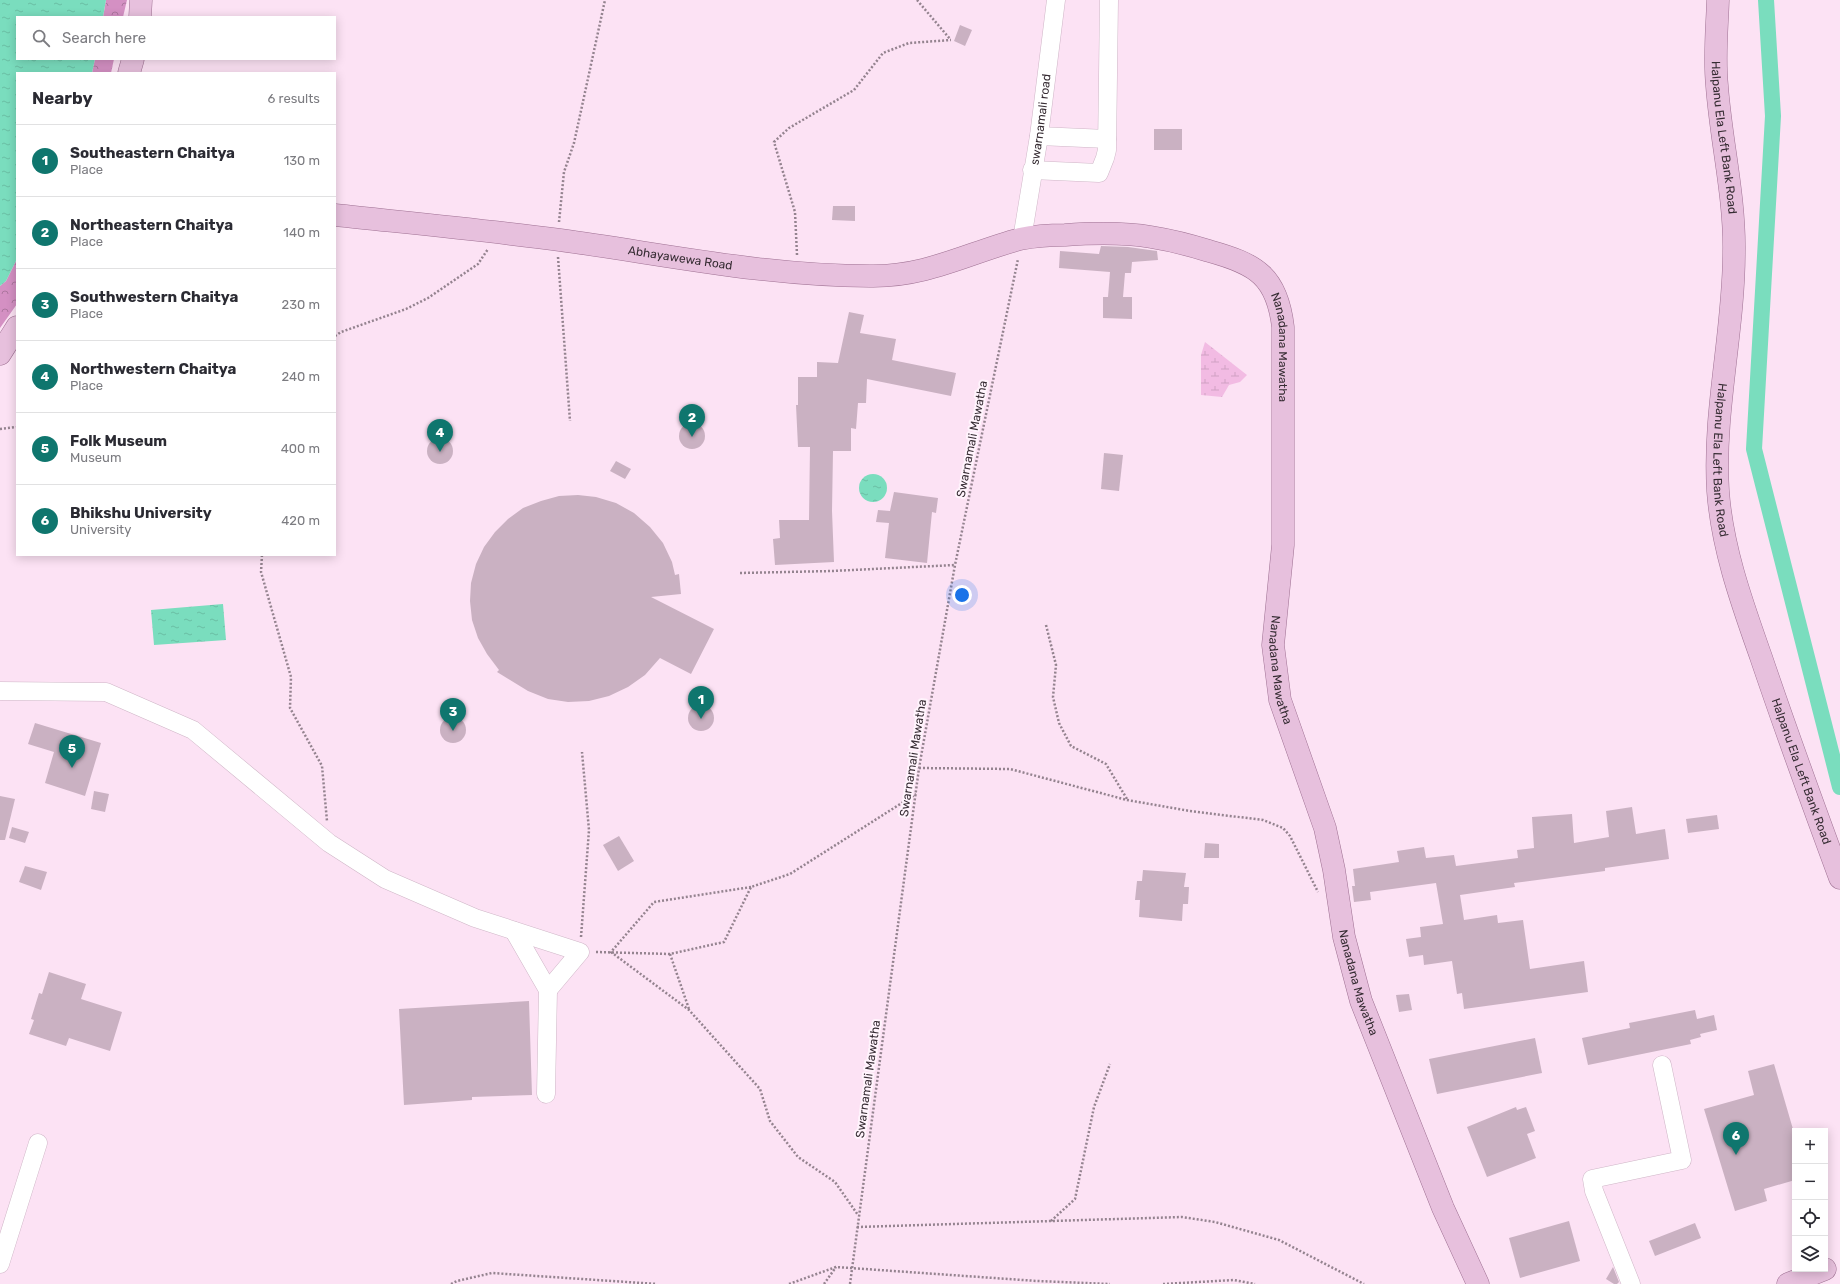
<!DOCTYPE html>
<meta charset="utf-8">
<style>
body{margin:0;font-family:Rubik,sans-serif;background:#f7f7f7;color:#2b2b33}
.controls{position:absolute;right:12px;bottom:12px;display:grid;overflow:hidden;border-radius:0px;box-shadow:0 2px 10px #0003}
.controls button{width:36px;height:36px;display:grid;place-items:center;padding:0;border:0;border-bottom:1px solid #e1e1e2;background:#fff;color:#2b2b33;font:20px sans-serif}
.you{position:absolute;left:962px;top:595px;width:14px;height:14px;margin:-10px;border:3px solid #fff;border-radius:50%;background:#1a73e8;box-shadow:0 0 0 6px #1a73e833}
.badge{display:grid;place-items:center;width:26px;height:26px;border-radius:50%;background:#0f766e;color:#fff;font-size:13px;font-weight:700}
.pin{position:absolute;translate:-50% -33px;filter:drop-shadow(0 1px 2px #0008)}
.pin::after{content:'';position:absolute;top:21px;width:14px;height:12px;background:inherit;clip-path:polygon(0 0,100% 0,50% 100%)}
.list{margin:0;padding:0;list-style:none}
h2{display:flex;justify-content:space-between;align-items:center;height:52px;margin:0;padding:0 16px;font-size:17px}
h2 small{font-size:13px;font-weight:400;color:#7c7c81}
.list li{display:grid;grid-template-columns:26px 1fr auto;gap:12px;align-items:center;box-sizing:border-box;height:72px;padding:0 16px;border-top:1px solid #e1e1e2}
.list b{display:block;font-size:15px;white-space:nowrap}
.list p{margin:0;font-size:13px;white-space:nowrap;color:#7c7c81}
.list em{font-size:13px;font-style:normal;color:#7c7c81}
.icon{flex:none;width:22px;height:22px;fill:none;stroke:currentColor;stroke-width:2;stroke-linecap:round;stroke-linejoin:round}
.map{position:relative;flex:none;width:1840px;height:1284px;overflow:hidden}
.search{position:absolute;background:#fff;box-shadow:0 2px 10px #0003;left:16px;top:16px;width:320px;height:44px;display:flex;align-items:center;gap:10px;box-sizing:border-box;padding:0 14px;border-radius:0px;color:#7c7c81;font-size:15px}
.panel{position:absolute;background:#fff;box-shadow:0 2px 10px #0003;left:16px;top:72px;width:320px;height:484px;border-radius:0px}
.map>svg:first-child{display:block}
</style>
<div class="map">
<svg width="1840" height="1284" viewBox="0 0 1840 1284">
<defs>
<pattern id="forest-crowns" width="20" height="18" patternUnits="userSpaceOnUse"><rect width="20" height="18" fill="#d490c3"/><path d="M2 6a3 3 0 1 1 6 0M12 15a3 3 0 1 1 6 0" fill="none" stroke="#ad769f"/></pattern>
<pattern id="wetland-marsh" width="20" height="14" patternUnits="userSpaceOnUse"><rect width="20" height="14" fill="#f2bbe3"/><path d="M1 5h8M5 5V1M11 12h8M15 12V8" fill="none" stroke="#d0a1c3"/></pattern>
<pattern id="water-ripples" width="26" height="14" patternUnits="userSpaceOnUse"><rect width="26" height="14" fill="#7addbe"/><path d="M2 4q2-2 4 0t4 0M15 11q2-2 4 0t4 0" fill="none" stroke="#6abea4"/></pattern>
</defs>
<rect width="100%" height="100%" fill="#fce2f4"/>
<g fill="url(#forest-crowns)">
<path d="M106,0H127L123,17H103Z"/>
<path d="M95,59H114L111,73H92Z"/>
<path d="M17,259V304L0,328V286L6,281Z"/>
</g>
<path fill="url(#wetland-marsh)" d="M1205,342L1247,375L1240,382L1229,385L1222,397L1201,395V355Z"/>
<g fill="url(#water-ripples)">
<path d="M0,0H106L103,17H17V59H95L92,73H17V259L6,281L0,286Z"/>
<circle cx="873" cy="488" r="14"/>
<path d="M223,604L226,640L154,645L151,610Z"/>
</g>
<g fill="none" stroke-linecap="round" stroke-linejoin="round">
<path stroke="#7addbe" stroke-width="16" d="M1766,0L1773,116L1754,449L1840,787"/>
</g>
<g fill="#cab1c2">
<path d="M960,25L972,30L965,46L954,41Z"/>
<rect x="1154" y="129" width="28" height="21"/>
<path d="M833,206H855V221L832,220Z"/>
<path d="M1101,246L1128,247L1157,251L1158,260L1132,262L1131,273H1125L1123,297H1132V319L1103,318V297H1108L1110,272L1059,268L1060,251L1099,254Z"/>
<path d="M849,312L864,315L860,333L896,339L892,360L956,373L951,396L867,379L866,403H858L856,429L851,428V451H833L832,511L834,562L775,565L773,539L780,538L779,520H809L810,447H798L796,405H798V377H817V362L838,363Z"/>
<circle cx="692" cy="436" r="13"/>
<circle cx="440" cy="451" r="13"/>
<path d="M1104,453L1123,455L1119,491L1101,489Z"/>
<path d="M616,461L631,469L625,479L610,471Z"/>
<path d="M894,492L938,498L936,513L932,512L927,563L885,558L889,523L876,522L878,510L890,511Z"/>
<path d="M578,495L596,497L616,503L634,513L650,527L663,543L672,562L675,575L679,574L681,594L651,597L714,629L691,674L660,658L645,675L628,687L609,696L589,701L568,702L548,699L528,691L497,672L499,670L487,654L478,638L472,620L470,601L471,583L476,564L484,547L495,532L508,519L523,508L541,501L559,496Z"/>
<circle cx="701" cy="718" r="13"/>
<circle cx="453" cy="730" r="13"/>
<path d="M35,723L101,743L85,796L45,783L54,752L28,744Z"/>
<path d="M94,791L109,794L105,812L91,809Z"/>
<path d="M0,796L15,799L5,840H0Z"/>
<path d="M1632,807L1636,834L1665,829L1669,859L1605,868V871L1514,883L1515,887L1460,895L1464,920L1497,915L1498,923L1523,920L1530,969L1584,961L1588,992L1464,1009L1462,993L1457,994L1452,961L1424,965L1423,955L1409,957L1406,939L1421,937L1420,927L1443,924L1436,883L1370,892L1371,900L1354,902L1352,886H1355L1353,869L1399,862L1397,851L1424,847L1426,858L1454,855L1456,866L1518,858L1517,850L1534,848L1532,817L1572,814L1574,843L1609,837L1606,811Z"/>
<path d="M1717,815L1719,829L1688,833L1686,819Z"/>
<path d="M12,827L29,832L25,843L9,838Z"/>
<path d="M619,836L634,861L618,871L603,845Z"/>
<path d="M1205,843L1219,844V858H1204Z"/>
<path d="M25,866L47,872L41,890L19,882Z"/>
<path d="M1143,870L1186,873L1184,887H1189L1188,904H1183L1182,921L1139,917L1140,900H1135L1137,881H1142Z"/>
<path d="M49,972L86,984L81,999L122,1012L110,1051L69,1038L66,1046L29,1034L34,1020L31,1019L39,993L42,994Z"/>
<path d="M1409,994L1412,1010L1399,1012L1396,995Z"/>
<path d="M529,1001L532,1095L472,1097V1100L404,1105L399,1009Z"/>
<path d="M1695,1010L1697,1019L1714,1015L1717,1030L1700,1034L1701,1037L1690,1040L1691,1044L1588,1065L1582,1038L1630,1028L1629,1023Z"/>
<path d="M1535,1038L1542,1073L1437,1094L1429,1059Z"/>
<path d="M1774,1064L1795,1136V1180L1764,1189L1767,1201L1735,1211L1704,1109L1754,1095L1748,1071Z"/>
<path d="M1516,1107L1517,1110L1526,1107L1535,1131L1527,1134L1536,1158L1487,1177L1467,1127Z"/>
<path d="M1569,1221L1580,1261L1520,1278L1509,1238Z"/>
<path d="M1695,1223L1701,1238L1655,1256L1649,1241Z"/>
<path d="M1613,1267L1619,1282L1617,1284H1614L1606,1279Z"/>
</g>
<g fill="none" stroke-linecap="round" stroke-linejoin="round">
<g stroke="#cfb6c7" stroke-width="19">
<g id="minor">
<path d="M1039,136L1107,139"/>
<path d="M1032,170L1099,173L1105,158L1107,150L1109,0"/>
<path id="s1" d="M1022,239L1039,136L1056,0"/>
<path d="M0,691L106,692L193,730L329,843L385,879L475,918L580,952L548,990"/>
<path d="M514,931L548,990L546,1094"/>
<path d="M0,1264L38,1143"/>
<path d="M1631,1284L1594,1191L1592,1179L1682,1160L1662,1065"/>
</g>
</g>
<g stroke="#9f7193" stroke-width="23">
<g id="major">
<path id="s2" d="M1718,0C1717,29 1714,57 1717,86C1721,141 1735,197 1734,252C1734,332 1713,411 1718,491C1722,548 1742,603 1761,657C1786,731 1813,805 1840,878"/>
<path d="M140,17L141,0"/>
<path d="M129,73L133,59"/>
<path id="s3" d="M335,215C410,223 485,230 560,240C663,254 766,276 870,276C926,277 968,253 1020,239C1035,236 1050,235 1065,235C1094,233 1122,232 1151,237C1170,240 1190,245 1209,251C1256,264 1277,276 1283,327V545L1273,645L1280,700L1325,828L1334,870L1344,937L1361,1001L1443,1208L1478,1284"/>
<path d="M0,354L17,327"/>
<path d="M1788,1284L1825,1269"/>
</g>
</g>
<g stroke="#94838f" stroke-width="2.5" stroke-dasharray="2 2" stroke-linecap="butt">
<path d="M917,0L950,39"/>
<path d="M559,222L564,172L574,143L605,0"/>
<path d="M797,255L795,212L774,142L789,128L854,90L883,53L909,43L951,40"/>
<path d="M558,257L570,421"/>
<path d="M335,336L341,332L406,309L428,298L478,264L488,249"/>
<path d="M0,429L17,427"/>
<path d="M262,555L261,572L291,677L290,708L322,766L327,821"/>
<path d="M740,573L832,571L955,565"/>
<path d="M1046,625L1056,665L1053,697L1059,723L1071,746L1106,764L1127,799"/>
<path d="M919,768L1010,769L1127,800L1190,811L1263,820L1283,828L1290,836L1318,892"/>
<path d="M751,887L654,902L611,952L689,1010L760,1089L770,1121L798,1157L835,1182L858,1215"/>
<path d="M581,937L589,830L582,752"/>
<path d="M596,952L670,954L724,942L751,887L790,874L916,794"/>
<path d="M670,954L689,1009"/>
<path d="M1051,1221L1075,1199L1094,1107L1110,1064"/>
<path d="M857,1227L1182,1217L1215,1222L1279,1240L1364,1284"/>
<path d="M451,1284L457,1281L492,1273L657,1284"/>
<path d="M789,1284L836,1267L1037,1281L1110,1284"/>
<path d="M824,1284L836,1267"/>
<path d="M850,1284L919,768L955,565L1018,259"/>
<path d="M1163,1284L1234,1280L1255,1284"/>
</g>
<use href="#minor" stroke="#fff" stroke-width="18"/>
<use href="#major" stroke="#e7c0dd" stroke-width="22"/>
</g>
<g text-anchor="middle" dominant-baseline="central" stroke-width="4" stroke-linejoin="round" paint-order="stroke">
<g font-size="12" fill="#362c33" stroke="#fff4fc">
<text stroke="none"><textPath href="#s1" startOffset="121">swarnamali road</textPath></text>
<text stroke="none"><textPath href="#s2" startOffset="138">Halpanu Ela Left Bank Road</textPath></text>
<text stroke="none"><textPath href="#s3" startOffset="348">Abhayawewa Road</textPath></text>
<text stroke="none"><textPath href="#s3" startOffset="1021">Nanadana Mawatha</textPath></text>
<text transform="translate(972 439) rotate(-79)">Swarnamali Mawatha</text>
<text stroke="none"><textPath href="#s2" startOffset="462">Halpanu Ela Left Bank Road</textPath></text>
<text stroke="none"><textPath href="#s3" startOffset="1345">Nanadana Mawatha</textPath></text>
<text transform="translate(913 758) rotate(-81)">Swarnamali Mawatha</text>
<text stroke="none"><textPath href="#s2" startOffset="786">Halpanu Ela Left Bank Road</textPath></text>
<text stroke="none"><textPath href="#s3" startOffset="1669">Nanadana Mawatha</textPath></text>
<text transform="translate(868 1079) rotate(-82)">Swarnamali Mawatha</text>
</g>
</g>
</svg>
<div class="controls">
<button>+</button>
<button>−</button>
<button><svg class="icon" aria-label="locate" viewBox="0 0 24 24"><circle cx="12" cy="12" r="6"/><path d="M12 2v4M12 18v4M2 12h4M18 12h4"/></svg></button>
<button><svg class="icon" aria-label="layers" viewBox="0 0 24 24"><path d="M12 4l9 5-9 5-9-5zM3 14l9 5 9-5"/></svg></button>
</div>
<div class="you"></div>
<div class="pin badge" style="left:701px;top:719px">1</div>
<div class="pin badge" style="left:692px;top:437px">2</div>
<div class="pin badge" style="left:453px;top:731px">3</div>
<div class="pin badge" style="left:440px;top:452px">4</div>
<div class="pin badge" style="left:72px;top:768px">5</div>
<div class="pin badge" style="left:1736px;top:1155px">6</div>
<div class="search"><svg class="icon" aria-label="search" viewBox="0 0 24 24"><circle cx="10" cy="10" r="6"/><path d="M15 15l6 6"/></svg>Search here</div>
<section class="panel">
<h2>Nearby<small>6 results</small></h2>
<ul class="list">
<li><span class="badge">1</span><div><b>Southeastern Chaitya</b><p>Place</p></div><em>130 m</em></li>
<li><span class="badge">2</span><div><b>Northeastern Chaitya</b><p>Place</p></div><em>140 m</em></li>
<li><span class="badge">3</span><div><b>Southwestern Chaitya</b><p>Place</p></div><em>230 m</em></li>
<li><span class="badge">4</span><div><b>Northwestern Chaitya</b><p>Place</p></div><em>240 m</em></li>
<li><span class="badge">5</span><div><b>Folk Museum</b><p>Museum</p></div><em>400 m</em></li>
<li><span class="badge">6</span><div><b>Bhikshu University</b><p>University</p></div><em>420 m</em></li>
</ul>
</section>
</div>
